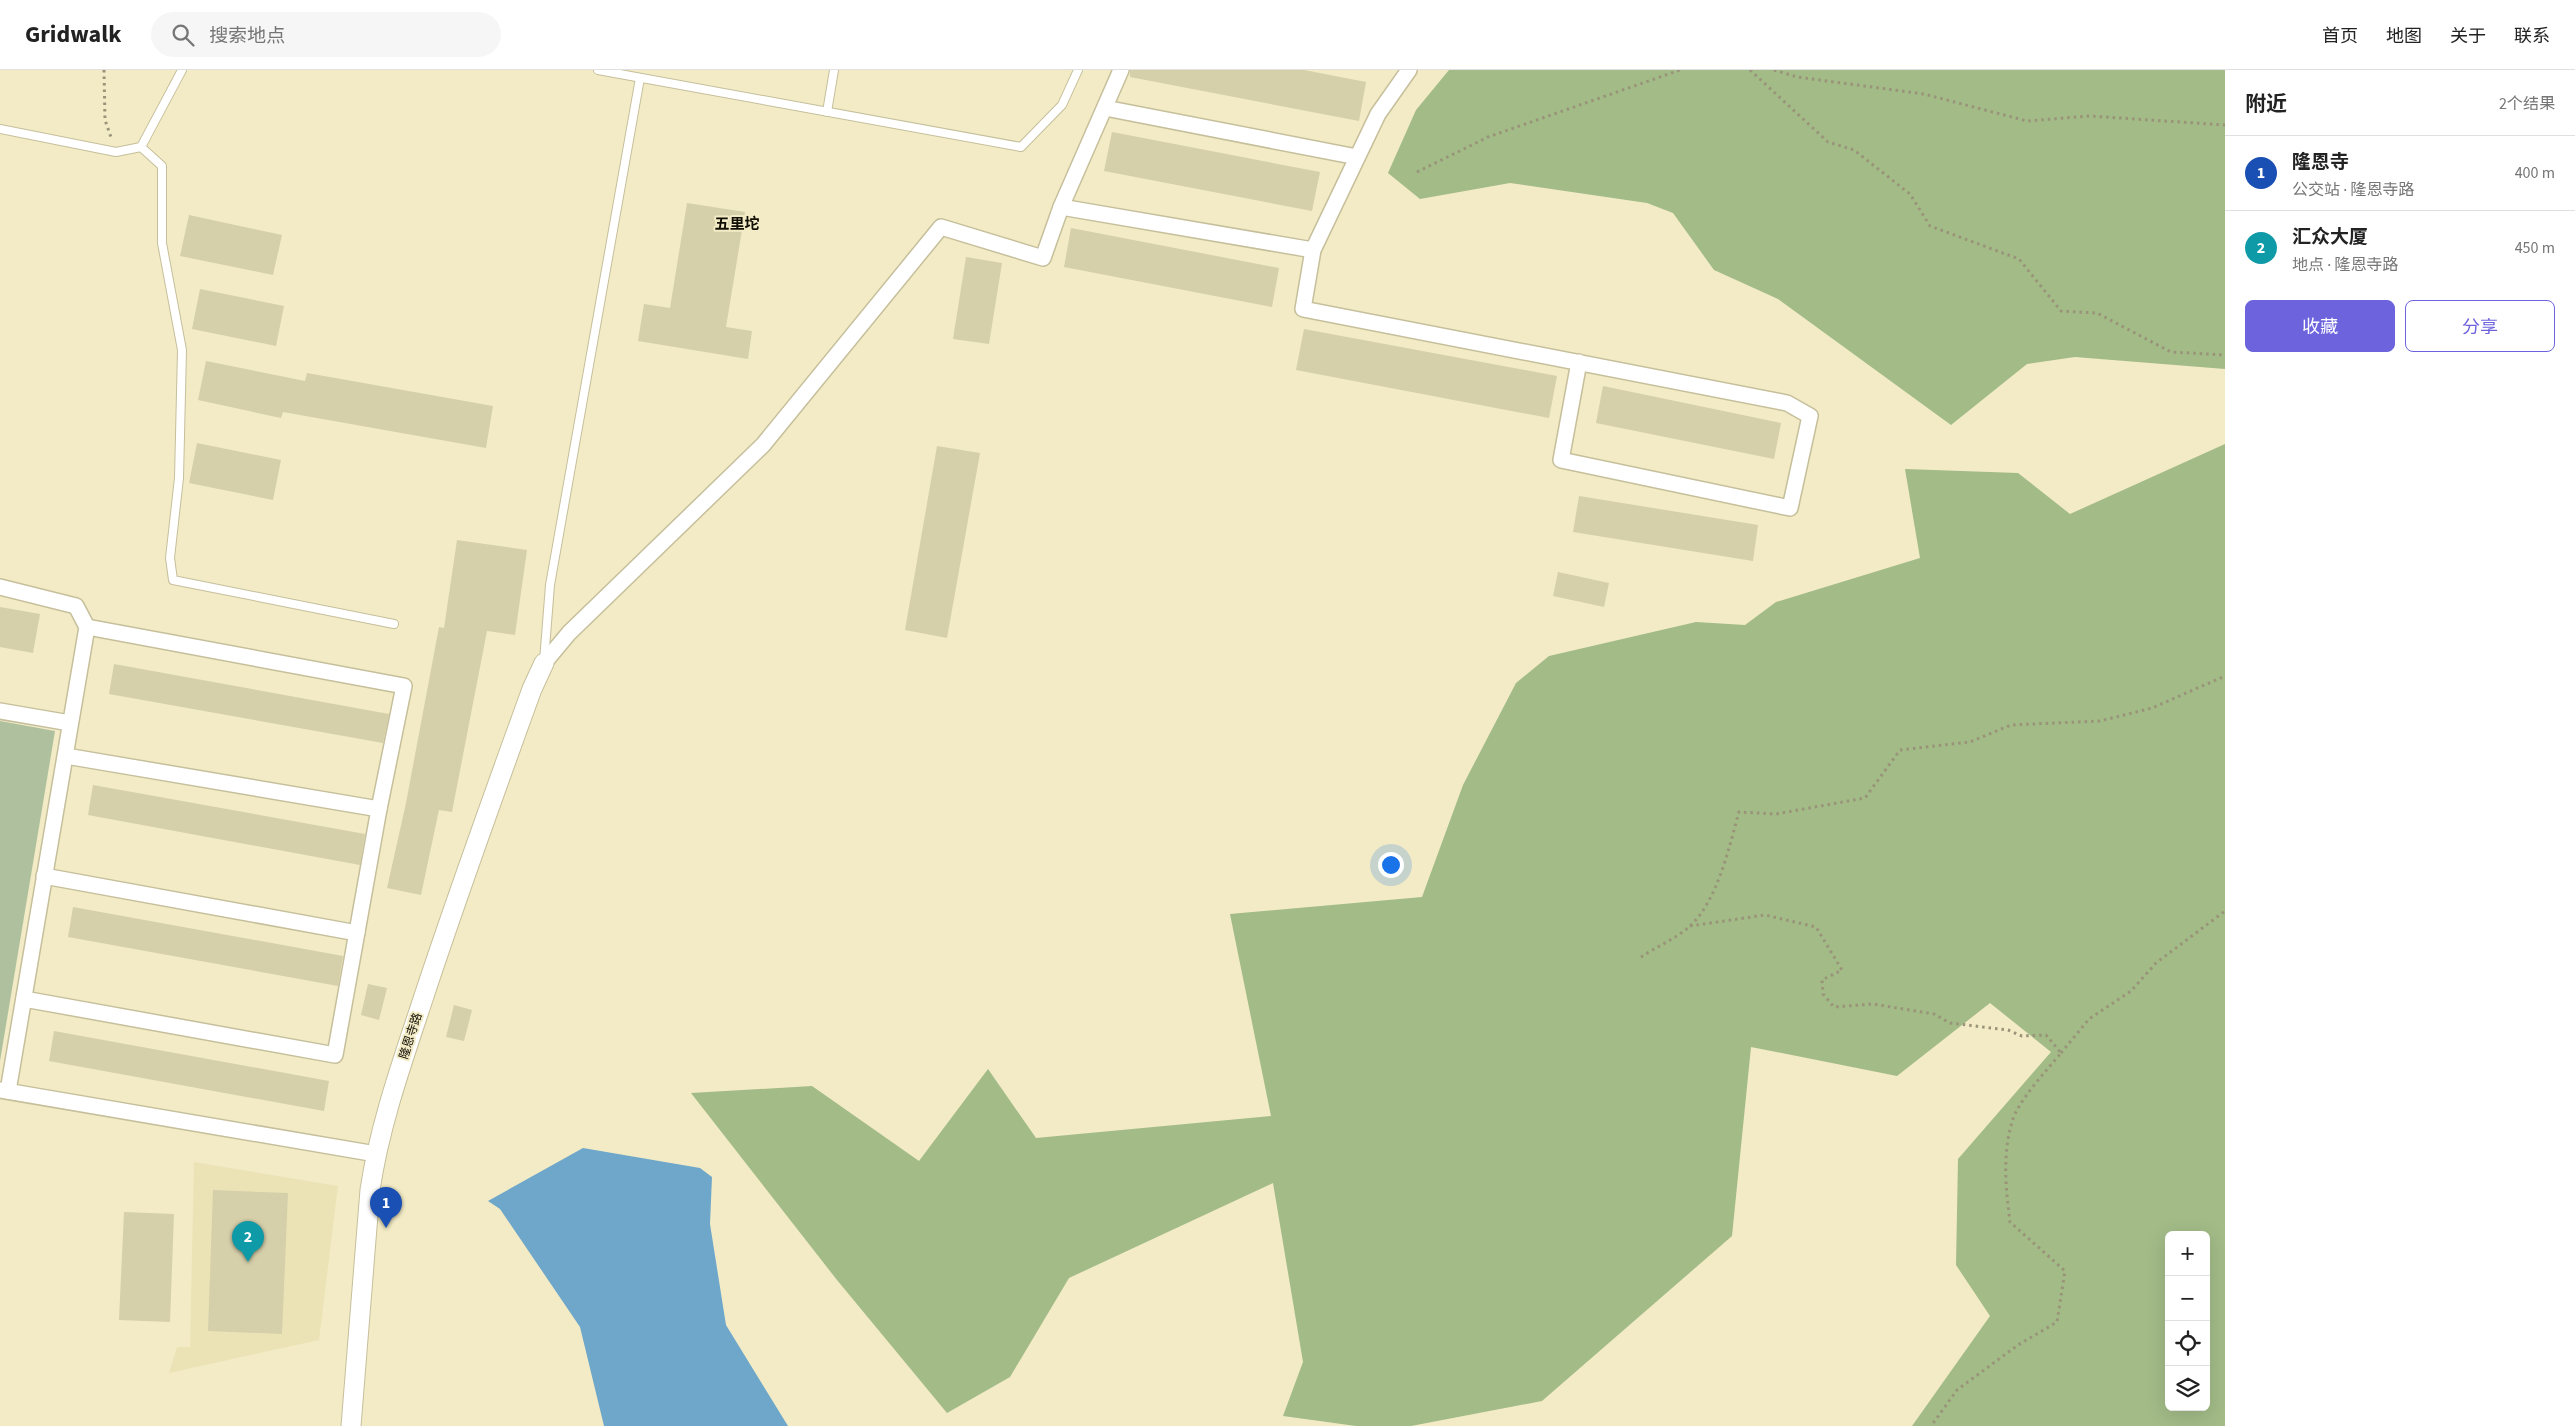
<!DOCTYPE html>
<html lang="zh">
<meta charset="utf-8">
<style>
body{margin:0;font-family:"Source Sans 3","Noto Sans SC",sans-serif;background:#f6f6f6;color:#222}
.controls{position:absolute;right:15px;bottom:15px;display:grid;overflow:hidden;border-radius:8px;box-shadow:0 5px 20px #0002}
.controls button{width:45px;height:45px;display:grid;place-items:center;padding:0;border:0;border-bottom:1px solid #e0e0e0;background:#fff;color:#222;font:25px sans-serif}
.you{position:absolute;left:1390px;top:794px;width:18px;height:18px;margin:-12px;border:4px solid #fff;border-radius:50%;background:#1a73e8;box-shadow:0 0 0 8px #1a73e833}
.badge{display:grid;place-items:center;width:32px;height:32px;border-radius:50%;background:#6d63dd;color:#fff;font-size:16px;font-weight:700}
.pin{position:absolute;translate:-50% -41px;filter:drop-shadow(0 1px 2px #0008)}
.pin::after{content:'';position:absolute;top:26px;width:18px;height:15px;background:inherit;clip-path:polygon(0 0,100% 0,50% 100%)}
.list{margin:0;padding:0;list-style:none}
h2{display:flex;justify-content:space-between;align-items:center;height:65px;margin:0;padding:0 20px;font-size:21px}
h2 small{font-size:16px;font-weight:400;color:#767676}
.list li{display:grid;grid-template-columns:32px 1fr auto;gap:15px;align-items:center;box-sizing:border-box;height:75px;padding:0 20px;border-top:1px solid #e0e0e0}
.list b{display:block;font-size:19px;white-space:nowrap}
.list p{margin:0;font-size:16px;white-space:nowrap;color:#767676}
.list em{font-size:16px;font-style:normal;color:#767676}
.actions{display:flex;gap:10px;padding:15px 20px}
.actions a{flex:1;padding:11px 0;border:1px solid #6d63dd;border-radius:8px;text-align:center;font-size:18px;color:#6d63dd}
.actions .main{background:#6d63dd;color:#fff}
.icon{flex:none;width:28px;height:28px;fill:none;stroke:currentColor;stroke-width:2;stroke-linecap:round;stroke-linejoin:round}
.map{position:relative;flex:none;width:2225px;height:1356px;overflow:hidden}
header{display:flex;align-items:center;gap:30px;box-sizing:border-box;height:70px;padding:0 25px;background:#fff;border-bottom:1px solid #e0e0e0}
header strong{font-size:24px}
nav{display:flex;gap:28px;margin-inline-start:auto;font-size:18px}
.search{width:350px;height:45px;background:#f6f6f6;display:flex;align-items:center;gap:12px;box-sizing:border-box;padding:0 18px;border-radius:28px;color:#767676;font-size:19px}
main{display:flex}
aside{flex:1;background:#fff}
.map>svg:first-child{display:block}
</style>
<header>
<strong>Gridwalk</strong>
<div class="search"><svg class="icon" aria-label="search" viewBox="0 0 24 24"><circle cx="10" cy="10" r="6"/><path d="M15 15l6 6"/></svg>搜索地点</div>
<nav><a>首页</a><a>地图</a><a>关于</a><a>联系</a></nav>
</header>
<main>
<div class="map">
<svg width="2225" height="1356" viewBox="0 0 2225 1356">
<rect width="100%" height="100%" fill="#f2ebc6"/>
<path fill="#ebe3b6" d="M194,1092L338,1116L319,1270L169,1303L177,1277H190Z"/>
<path fill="#aec09d" d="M0,651L55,661L0,991Z"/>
<g fill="#a2bb87" fill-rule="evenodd">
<path d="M1449,0H2225V299L2075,287L2027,294L1951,355L1778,229L1714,200L1673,143L1647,133L1510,113L1420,129L1388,103L1416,40Z"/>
<path d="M2225,374V1356H1912L1990,1246L1956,1195L1958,1089L2051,982L1990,933L1897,1006L1751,977L1732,1166L1542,1331L1411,1356H1356L1283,1346L1303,1292L1273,1113L1069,1208L1010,1307L947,1343L837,1210L691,1023L812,1016L919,1091L988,999L1036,1068L1271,1046L1230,844L1422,827L1463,715L1516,613L1549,586L1696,552L1745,555L1776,532L1920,488L1905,399L2018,403L2070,444ZM2169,1165H2206V1337H2169Z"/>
</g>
<path fill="#6ea7c9" d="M583,1078L700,1098L712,1107L710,1154L726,1255L788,1356H604L580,1257L500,1139L488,1131Z"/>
<g fill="#d5cfaa">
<path d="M1130,0H1304L1366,12L1359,51L1130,7Z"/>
<path d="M1112,62L1320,102L1312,141L1104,101Z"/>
<path d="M687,133L745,142L726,257L752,261L748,289L638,271L644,234L670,238Z"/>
<path d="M189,145L282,165L273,205L180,186Z"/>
<path d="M1071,158L1279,198L1272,237L1064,197Z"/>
<path d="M966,187L1002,193L989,274L953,269Z"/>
<path d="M200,219L284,236L276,276L192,259Z"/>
<path d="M1304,259L1557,306L1549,348L1296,300Z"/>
<path d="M206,291L305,311L307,303L493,336L486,378L283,342L281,348L198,330Z"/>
<path d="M1603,316L1781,353L1774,389L1596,353Z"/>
<path d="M197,373L281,390L273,430L189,413Z"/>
<path d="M937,376L980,383L947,568L905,560Z"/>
<path d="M1579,426L1758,455L1753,491L1573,462Z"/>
<path d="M457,470L527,480L515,565L487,561L452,742L439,740L421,825L387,818L406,733L439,557L444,558Z"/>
<path d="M1558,502L1609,513L1604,537L1553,526Z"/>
<path d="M0,537L40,544L33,583L0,577Z"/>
<path d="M114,594L389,644L383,673L109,624Z"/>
<path d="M93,715L365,764L360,795L88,745Z"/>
<path d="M73,837L343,886L338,916L68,867Z"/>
<path d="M368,914L387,918L379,950L361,945Z"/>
<path d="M454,935L472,940L464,971L446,967Z"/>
<path d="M54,961L329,1011L324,1041L49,991Z"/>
<path d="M213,1120L288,1123L282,1264L208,1261Z"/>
<path d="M124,1142L174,1144L170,1252L119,1250Z"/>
</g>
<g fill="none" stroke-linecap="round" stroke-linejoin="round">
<g stroke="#c6bf9b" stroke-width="10">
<g id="service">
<path d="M182,0L141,77L162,96V173L182,280L179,408L170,488L173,510L394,554"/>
<path d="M598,0L1021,77L1062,35L1078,0"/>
<path d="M827,42L834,0"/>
<path d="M0,59L116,82L141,77"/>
<path d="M544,591L550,515L640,8"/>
</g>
</g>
<g stroke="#c6bf9b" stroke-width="18">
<g id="minor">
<path d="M1409,0L1378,44L1313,180L1303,239L1787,333L1810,346L1790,438L1561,390L1579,292"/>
<path d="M1105,38L1357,87"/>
<path d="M1061,137L1313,180"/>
<path d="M0,517L76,536L87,557L8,1021"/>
<path d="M544,593L569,563L763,375L941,157L1043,188L1061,137L1121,0"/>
<path d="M0,641L70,653"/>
<path d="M66,686L379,739"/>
<path d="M44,806L357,863"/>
<path d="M24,929L335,985L379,739L404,616L87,557"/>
<path d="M0,1020L376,1084"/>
</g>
</g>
<g stroke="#c6bf9b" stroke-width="21">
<path id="tertiary" d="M351,1356L370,1120C380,1053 403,990 424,926C458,823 495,721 532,619L544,593"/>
</g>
<g stroke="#999479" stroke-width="3" stroke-dasharray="2.5 4" stroke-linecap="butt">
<path d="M104,0L105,50L112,70"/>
<path d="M1750,0L1828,72L1854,80L1910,124L1930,156L2019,189L2061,241L2097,243L2171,282L2225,285"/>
<path d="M1774,0L1797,7L1924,24L2027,51L2090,46L2225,55"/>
<path d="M1417,102L1488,67L1680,0"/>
<path d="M1690,856L1765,845L1816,857L1842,900L1822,910L1823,924L1834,937L1873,934L1934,944L1950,953L2008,960L2022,966L2046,965L2061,983C2047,1000 2017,1032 2012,1052C2002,1086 2006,1119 2010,1152L2065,1201L2057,1252L2018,1275L1957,1320L1931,1356"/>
<path d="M1641,887C1656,877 1677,868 1690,856C1718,830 1729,777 1739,742L1776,744L1865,728L1900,680L1970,672L2011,655L2100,651L2152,638L2225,606"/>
<path d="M2061,983L2089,949L2131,921L2156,893L2225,841"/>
</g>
<use href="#service" stroke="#fff" stroke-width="8"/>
<use href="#minor" stroke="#fff" stroke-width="15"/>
<use href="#tertiary" stroke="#fff" stroke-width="19"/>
</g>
<g text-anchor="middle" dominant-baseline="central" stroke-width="4" stroke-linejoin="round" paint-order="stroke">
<g font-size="12" fill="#100d03" stroke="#f2ebc6">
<text transform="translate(411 966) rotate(-72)">隆恩寺路</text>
</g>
<g font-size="15" font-weight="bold" fill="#100d03" stroke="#f2ebc6">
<text x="737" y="154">五里坨</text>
</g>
</g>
</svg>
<div class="controls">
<button>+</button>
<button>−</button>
<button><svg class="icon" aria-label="locate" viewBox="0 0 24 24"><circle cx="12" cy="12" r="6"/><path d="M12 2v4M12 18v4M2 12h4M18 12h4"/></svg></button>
<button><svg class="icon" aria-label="layers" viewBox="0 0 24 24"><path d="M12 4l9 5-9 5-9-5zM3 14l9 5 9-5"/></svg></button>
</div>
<div class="you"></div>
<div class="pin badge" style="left:386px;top:1158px;background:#1a4fb4">1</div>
<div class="pin badge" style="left:248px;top:1192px;background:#0f9aa8">2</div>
</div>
<aside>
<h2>附近<small>2个结果</small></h2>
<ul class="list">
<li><span class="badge" style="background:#1a4fb4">1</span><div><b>隆恩寺</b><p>公交站 · 隆恩寺路</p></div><em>400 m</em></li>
<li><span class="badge" style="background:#0f9aa8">2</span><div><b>汇众大厦</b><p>地点 · 隆恩寺路</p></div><em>450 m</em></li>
</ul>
<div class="actions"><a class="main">收藏</a><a>分享</a></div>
</aside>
</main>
